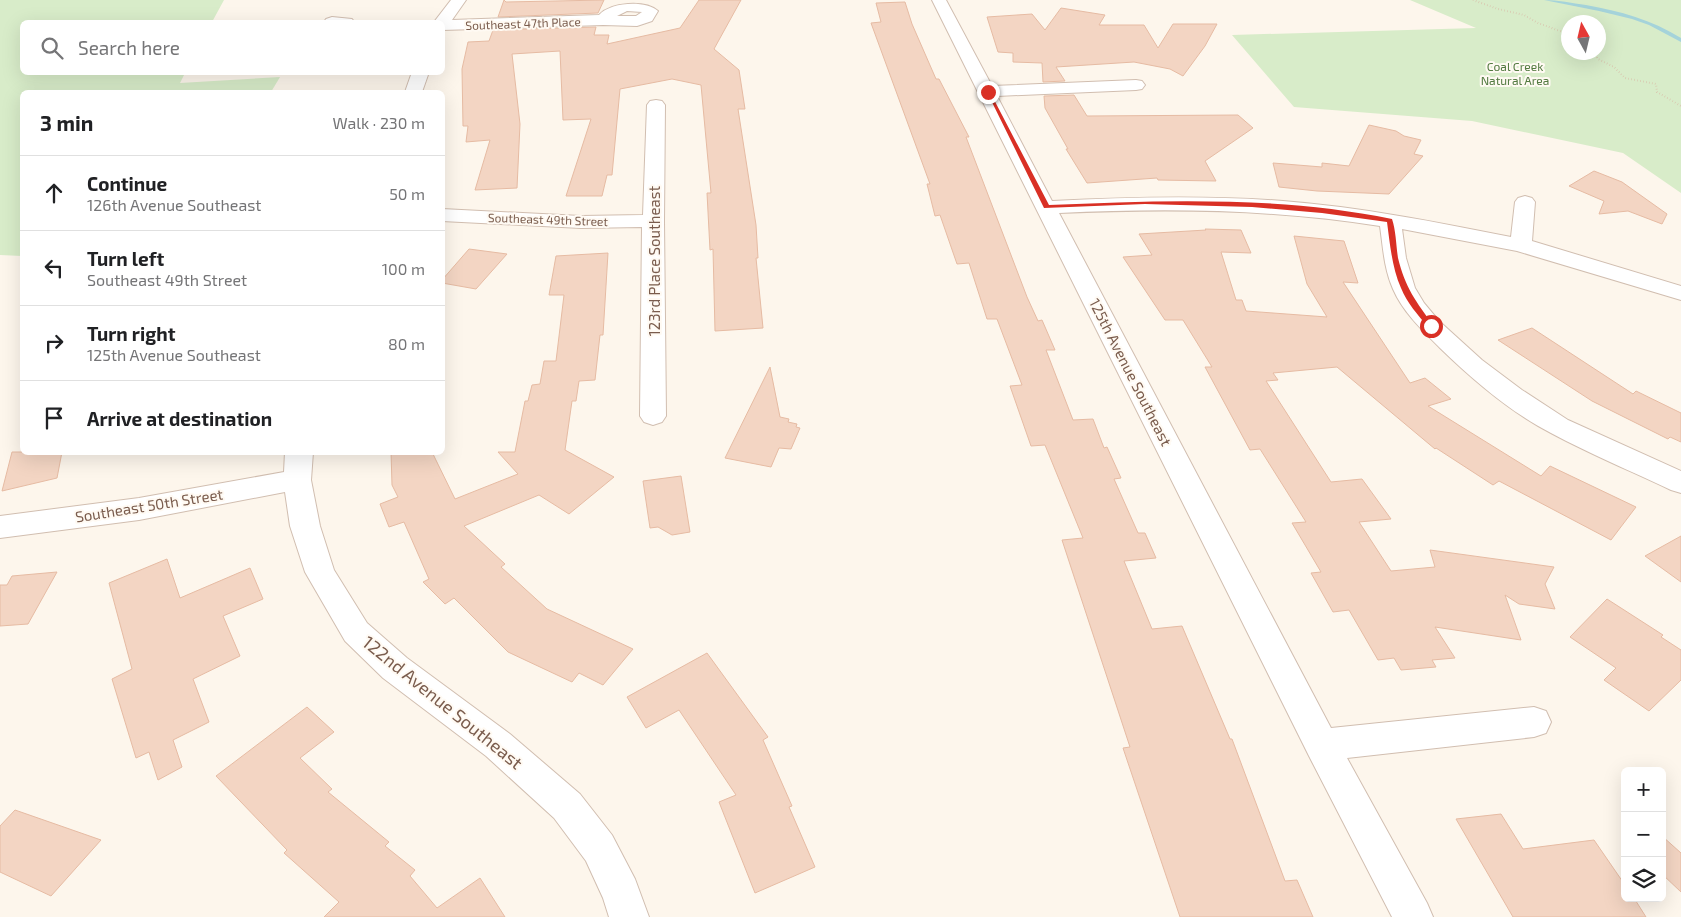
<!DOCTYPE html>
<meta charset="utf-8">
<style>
body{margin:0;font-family:"Exo 2",sans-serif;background:#f6f6f6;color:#202124}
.controls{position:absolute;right:15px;bottom:15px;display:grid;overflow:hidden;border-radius:8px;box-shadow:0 5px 20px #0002}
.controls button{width:45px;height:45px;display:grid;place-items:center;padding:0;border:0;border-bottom:1px solid #e0e0e0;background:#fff;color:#202124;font:25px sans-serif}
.compass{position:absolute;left:1561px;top:15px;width:45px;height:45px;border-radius:50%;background:#fff;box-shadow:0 5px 20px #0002;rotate:352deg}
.stop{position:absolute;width:15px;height:15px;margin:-11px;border:4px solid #d93025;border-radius:50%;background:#fff}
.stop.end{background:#d93025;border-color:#fff;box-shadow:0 1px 5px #0008}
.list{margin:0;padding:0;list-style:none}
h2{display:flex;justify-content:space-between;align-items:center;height:65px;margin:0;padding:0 20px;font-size:21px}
h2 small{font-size:16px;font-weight:400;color:#757577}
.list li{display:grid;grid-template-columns:32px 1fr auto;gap:15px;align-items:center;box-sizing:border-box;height:75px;padding:0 20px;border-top:1px solid #e0e0e0}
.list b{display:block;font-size:19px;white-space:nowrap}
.list p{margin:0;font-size:16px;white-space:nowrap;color:#757577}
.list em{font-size:16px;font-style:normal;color:#757577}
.icon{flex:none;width:28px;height:28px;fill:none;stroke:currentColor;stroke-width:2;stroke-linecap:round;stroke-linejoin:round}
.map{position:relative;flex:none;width:1681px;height:917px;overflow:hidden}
.search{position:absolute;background:#fff;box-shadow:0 5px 20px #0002;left:20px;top:20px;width:425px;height:55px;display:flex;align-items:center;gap:12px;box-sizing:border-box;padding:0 18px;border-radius:8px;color:#757577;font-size:19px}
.panel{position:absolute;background:#fff;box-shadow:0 5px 20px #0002;left:20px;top:90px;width:425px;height:365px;border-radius:8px}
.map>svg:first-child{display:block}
</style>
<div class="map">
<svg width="1681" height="917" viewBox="0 0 1681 917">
<rect width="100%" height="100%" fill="#fdf6ec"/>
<g fill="#d8ecc9" fill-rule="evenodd">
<path d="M0,0H224L212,22H22V72L185,73L180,83L280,77L271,92H22V256L0,255Z"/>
<path d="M1410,0H1681V193L1623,153L1472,121L1294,107L1232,35L1476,28ZM1568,22H1598V52H1568Z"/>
</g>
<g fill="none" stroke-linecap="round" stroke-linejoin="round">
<path fill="#a5d3da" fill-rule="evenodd" d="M1544,0C1558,0 1572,3 1586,5C1620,11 1652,20 1681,38V42L1649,25L1632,19L1599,11Z"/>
</g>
<g fill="#f3d5c3" stroke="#e6bba3">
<path d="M504,0L506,2L604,0L598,13L498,17Z"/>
<path d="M699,0H741L714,49L739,70L745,109H738L756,225L758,258H756L763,328L715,331L713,249L710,250L707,193H711L701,85L672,79L620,89L612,175H607L602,196H566L591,119L563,120L560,51L512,54L520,124L517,188L475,190L490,140L466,142L468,126H463L462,69L468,42L489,41L493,30L596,27L594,35H609L607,44L680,28Z"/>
<path d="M905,2L912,24L936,79H939L969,137H966L1027,297L1038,321L1042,320L1055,350H1046L1073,420L1093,419L1104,448L1107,447L1121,478L1114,479L1138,533H1145L1156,558L1124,561L1152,629L1182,626L1230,739H1232L1285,881L1297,880L1313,917H1180L1123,748L1130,747L1062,540L1083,538L1045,445L1031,446L1010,386L1022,385L997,319H987L969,263L957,264L940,215L935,216L927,184H930L871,23L881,22L876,3Z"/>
<path d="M1061,8L1105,15L1099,25H1144L1158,48L1173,24H1217L1205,46L1183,76L1170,69L1134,62L1056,67L1065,81L1043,82L1042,63L1013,62V53L998,52L987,17L1032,14L1045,30Z"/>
<path d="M1074,95L1087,116L1238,115L1253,128L1205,161L1216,181L1158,180L1157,178L1087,183L1066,149H1068L1045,108L1044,96Z"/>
<path d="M1369,125L1396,131L1404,136L1421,140L1414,154L1423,156L1389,194L1317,191L1279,187L1273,163L1322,167V163L1349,166Z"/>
<path d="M1594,171L1622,182L1667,214L1662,224L1628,211L1599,214L1604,201L1569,186Z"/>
<path d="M1205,229L1241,230L1251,253L1221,252L1236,300H1242L1246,311L1327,317L1307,284L1294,236L1344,241L1358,283L1343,282L1410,383L1425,378L1451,399L1428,406L1541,476L1550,466L1636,507L1611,540L1499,481L1493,485L1436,448L1435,449L1337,367L1273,373L1278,380L1266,381L1331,482L1362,479L1391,519L1359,522L1391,571L1435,567L1430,550L1554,567L1545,584L1555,609L1519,604L1505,595L1521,640L1435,627L1455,658L1432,660L1436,667L1401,670L1394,658L1378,660L1349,610L1333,612L1311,573L1321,572L1292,523L1306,522L1260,449L1250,450L1205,367H1212L1183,320H1165L1123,257L1152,255L1139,234L1206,230Z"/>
<path d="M469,249L507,254L476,289L442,283V280Z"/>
<path d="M608,253L603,335H600L595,380L579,381L576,401H572L565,450L614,477L569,514L539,495L464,526L505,564L501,567L547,609L633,649L603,685L579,673L572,682L508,652L454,598L445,604L423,582L429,579L404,522L389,527L380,504L398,497L392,485L391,452H432L455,499L518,474L498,452H515L525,401H528L532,385L540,384L544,361H556L564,295H549L556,256Z"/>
<path d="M1532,328L1633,394L1636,391L1681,413V442L1670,437L1668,439L1592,401L1498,340Z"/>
<path d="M770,367L780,417L789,419L788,422L797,424L796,427L800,428L791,449L779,448L771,467L725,458Z"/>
<path d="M12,452H62L57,478L2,491Z"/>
<path d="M681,476L690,532L672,535L658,527L650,528L643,481Z"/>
<path d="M1681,536V582L1645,556Z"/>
<path d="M167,559L180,598L250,568L263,599L223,616L240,656L193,679L209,722L173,740L182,767L158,780L149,752L136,758L112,679L132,669L109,583Z"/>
<path d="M57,572L28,624L0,626V585H7L12,576Z"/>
<path d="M1607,599L1663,635L1661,637L1681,650V680L1649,711L1604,680L1616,668L1570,637Z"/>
<path d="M707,653L768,737L763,740L792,806L789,807L815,867L755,893L719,802L736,795L679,710L646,728L627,697Z"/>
<path d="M307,707L334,732L300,758L332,789L328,792L389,842L385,846L415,870L410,876L437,908L480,878L505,917H324L339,902L284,853L287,850L216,776Z"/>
<path d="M15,810L101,840L51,896L0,872V826Z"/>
<path d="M1501,814L1523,849L1594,840L1625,885V898H1634L1646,917H1513L1456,819Z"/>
<path d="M1662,836L1681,853V892L1662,874Z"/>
</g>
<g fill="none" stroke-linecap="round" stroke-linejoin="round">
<g stroke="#d1beb0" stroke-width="2">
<g id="minor">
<path d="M451,0H466L452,20L599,15C611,2 645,0 658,11L652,21L637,26L603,25L442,30V22H434ZM627,11L642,12L636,16H617Z"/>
<path d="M932,0H946L992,86L1136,80L1142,81L1145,85L1142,89L1136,90L997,96L1052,201C1129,197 1206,195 1283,201C1360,207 1436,222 1511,237L1515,202L1518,198L1525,196L1532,198L1535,202L1532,241L1681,286V300L1517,251L1402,229L1406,258L1415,288L1424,303L1439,321L1482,360L1522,390L1568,420L1681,471V493L1671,490C1631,471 1590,454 1551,433C1510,412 1473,380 1440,348C1422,330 1403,312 1393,289C1384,269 1383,247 1380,226C1273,209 1167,208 1059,213L1331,728L1534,707L1546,711L1551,722L1546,733L1534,737L1347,758L1427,903L1433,917H1392L1309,756Z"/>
<path d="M332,17L352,19L354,22H324L326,19Z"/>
<path d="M412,72H429L422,92H405Z"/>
<path d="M656,100L662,101L665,105L664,221L666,416L662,422L653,425L644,422L640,416L642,227L581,228L442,221V209L581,216L643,215L647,105L650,101Z"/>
<path d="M285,452H313L311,480L320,526L334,570L367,623L407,658L510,734L580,794L612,835L635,879L649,917H609L603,898L586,861L554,818L486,756L383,678L345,641L305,572L290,526L285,492L139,520L0,538V516L139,498L284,472Z"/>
</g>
</g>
<g stroke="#d9b8a5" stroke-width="2" stroke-dasharray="0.5 2.5" stroke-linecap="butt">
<path d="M1473,0L1498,9L1524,15L1538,23L1568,34"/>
<path d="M1594,52L1598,59L1614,67L1625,78L1656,84L1657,92L1681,106"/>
</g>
<use href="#minor" fill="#fff" fill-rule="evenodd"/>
</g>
<path fill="#d93025" d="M986,90L990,92L1049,205C1163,200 1280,196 1392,219C1396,231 1396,245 1398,258C1405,287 1416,302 1434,326L1428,327C1418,315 1407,303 1401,288C1392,268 1390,244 1387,222L1322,213L1252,207L1145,204L1044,208Z"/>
<g text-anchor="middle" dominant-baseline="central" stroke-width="4" stroke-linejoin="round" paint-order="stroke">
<g font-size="12" fill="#7a5c4d" stroke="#fffaf3">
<text transform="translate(523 23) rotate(-2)">Southeast 47th Place</text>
<text transform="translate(548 219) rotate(2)">Southeast 49th Street</text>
</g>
<g font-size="12" fill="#537a41" stroke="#fffaf3">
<text x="1515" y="66">Coal Creek<tspan x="1515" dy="14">Natural Area</tspan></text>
</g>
<g font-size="15" fill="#7a5c4d" stroke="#fffaf3">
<text transform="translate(654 261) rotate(-90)">123rd Place Southeast</text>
<text transform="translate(1131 372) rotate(63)">125th Avenue Southeast</text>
<text transform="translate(149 505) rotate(-9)">Southeast 50th Street</text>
</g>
<g font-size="18" fill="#7a5c4d" stroke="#fffaf3">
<text transform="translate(443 702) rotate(39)">122nd Avenue Southeast</text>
</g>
</g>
</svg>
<div class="controls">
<button>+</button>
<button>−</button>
<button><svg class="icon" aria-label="layers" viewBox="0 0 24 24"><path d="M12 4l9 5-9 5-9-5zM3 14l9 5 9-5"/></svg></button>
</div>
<svg class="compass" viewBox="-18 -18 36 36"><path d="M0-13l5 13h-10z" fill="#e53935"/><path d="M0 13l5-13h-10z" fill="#757577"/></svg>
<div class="stop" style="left:1431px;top:326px"></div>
<div class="stop end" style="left:988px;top:92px"></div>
<div class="search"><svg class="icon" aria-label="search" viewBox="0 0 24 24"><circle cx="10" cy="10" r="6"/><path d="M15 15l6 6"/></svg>Search here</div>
<section class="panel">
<h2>3 min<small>Walk · 230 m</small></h2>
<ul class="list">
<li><svg class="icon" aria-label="ahead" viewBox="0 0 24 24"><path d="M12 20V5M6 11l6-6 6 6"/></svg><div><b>Continue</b><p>126th Avenue Southeast</p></div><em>50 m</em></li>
<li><svg class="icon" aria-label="left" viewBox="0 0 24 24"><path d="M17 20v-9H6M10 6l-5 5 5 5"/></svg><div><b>Turn left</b><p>Southeast 49th Street</p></div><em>100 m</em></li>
<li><svg class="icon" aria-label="right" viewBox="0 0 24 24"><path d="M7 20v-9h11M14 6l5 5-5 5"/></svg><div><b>Turn right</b><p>125th Avenue Southeast</p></div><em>80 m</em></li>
<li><svg class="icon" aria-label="arrive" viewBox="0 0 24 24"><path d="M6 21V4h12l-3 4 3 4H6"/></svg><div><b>Arrive at destination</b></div></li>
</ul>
</section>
</div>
